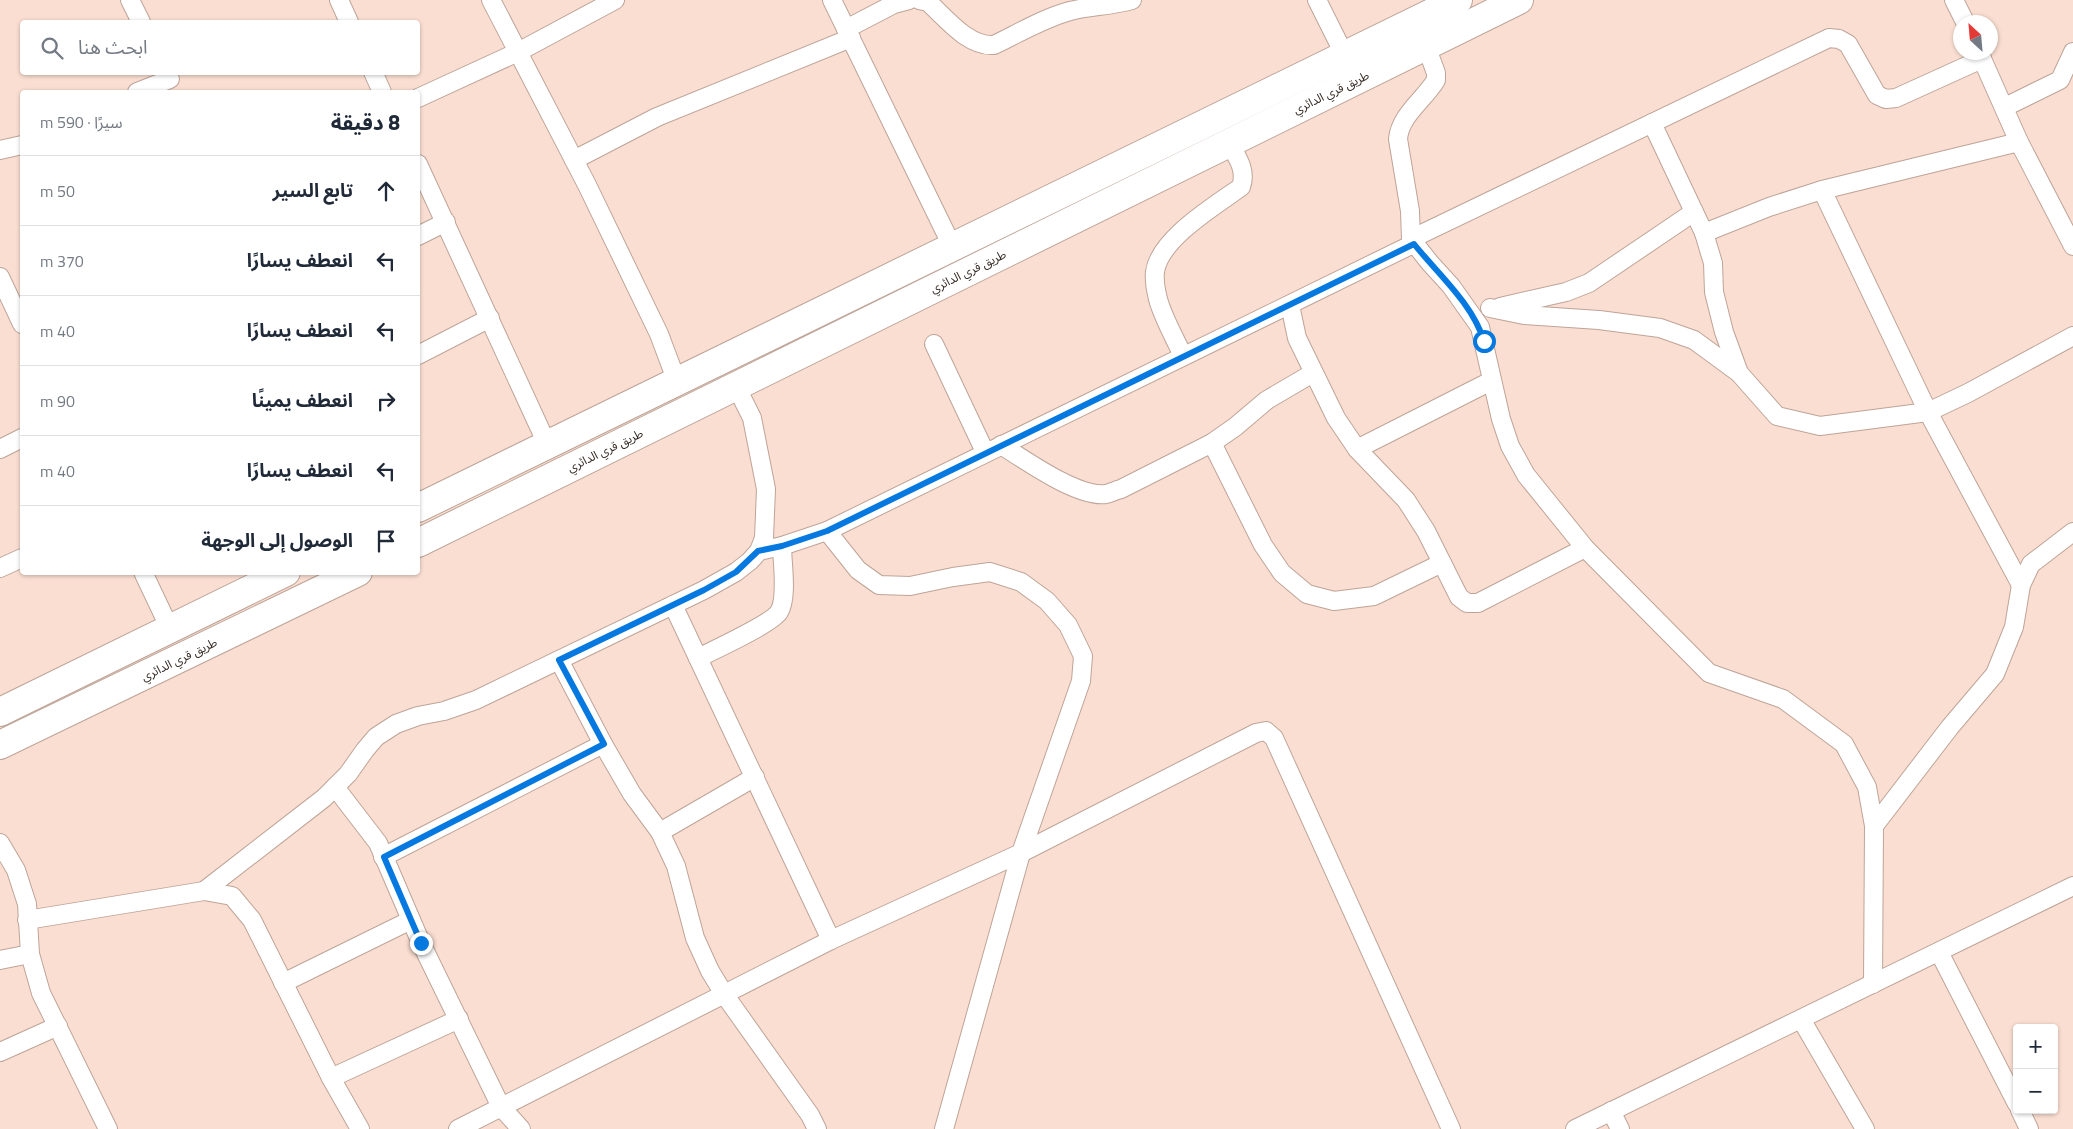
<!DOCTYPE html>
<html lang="ar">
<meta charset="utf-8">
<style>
body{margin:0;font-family:"Titillium Web","Noto Sans Arabic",sans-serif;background:#f2f2f3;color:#1f2937;direction:rtl}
.controls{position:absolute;right:15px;bottom:15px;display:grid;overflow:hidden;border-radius:5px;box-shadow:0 1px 4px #0004}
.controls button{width:45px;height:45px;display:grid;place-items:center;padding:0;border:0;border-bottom:1px solid #e0e1e3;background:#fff;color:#1f2937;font:25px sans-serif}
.compass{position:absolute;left:1953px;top:15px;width:45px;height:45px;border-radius:50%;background:#fff;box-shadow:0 1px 4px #0004;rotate:334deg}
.stop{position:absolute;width:15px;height:15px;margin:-11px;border:4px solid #0679e0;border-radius:50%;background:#fff}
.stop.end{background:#0679e0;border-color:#fff;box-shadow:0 1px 5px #0008}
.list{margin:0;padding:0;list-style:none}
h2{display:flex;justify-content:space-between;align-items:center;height:65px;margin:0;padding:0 20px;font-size:21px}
h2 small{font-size:16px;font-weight:400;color:#747a83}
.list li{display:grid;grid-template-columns:32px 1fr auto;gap:15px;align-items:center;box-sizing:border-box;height:70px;padding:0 20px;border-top:1px solid #e0e1e3}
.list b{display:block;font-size:19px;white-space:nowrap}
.list em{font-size:16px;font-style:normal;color:#747a83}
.icon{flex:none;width:28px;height:28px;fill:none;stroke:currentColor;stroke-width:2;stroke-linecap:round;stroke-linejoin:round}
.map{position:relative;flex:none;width:2073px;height:1129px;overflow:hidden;direction:ltr}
.search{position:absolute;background:#fff;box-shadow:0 1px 4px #0004;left:20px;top:20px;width:400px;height:55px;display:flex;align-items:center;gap:12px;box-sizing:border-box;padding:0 18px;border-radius:5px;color:#747a83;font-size:19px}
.panel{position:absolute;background:#fff;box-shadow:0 1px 4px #0004;left:20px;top:90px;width:400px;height:485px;border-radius:5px;direction:rtl}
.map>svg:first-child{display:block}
</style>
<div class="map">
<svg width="2073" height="1129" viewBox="0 0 2073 1129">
<rect width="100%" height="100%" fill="#faded1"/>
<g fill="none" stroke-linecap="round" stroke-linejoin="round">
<g stroke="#bea498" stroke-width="20">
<g id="street">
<path d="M130,0L141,22"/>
<path d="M339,0L349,22"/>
<path d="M491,0L587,185L659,334L677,382"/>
<path d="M832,0L953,248"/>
<path d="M919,0L928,2C946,18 968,47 994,45C1019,33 1044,18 1070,11C1090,6 1111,6 1132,0"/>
<path d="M1317,0L1345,56"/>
<path d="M1954,0L1965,22"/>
<path d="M846,29L894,4L909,0"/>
<path d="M1426,46L1436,73V80C1424,100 1400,115 1398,139L1410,211L1411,239L1430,263L1451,286L1480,327L1501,419L1510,446L1526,475L1585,548L1709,673L1783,699L1844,744L1867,787L1874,826L1873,984"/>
<path d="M1979,52L2019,142L2073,246"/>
<path d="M373,72L382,92"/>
<path d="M137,92L170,79"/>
<path d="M418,98L518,52L615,0"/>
<path d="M2005,107L2060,80L2073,52"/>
<path d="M1652,123L1704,233L1713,263L1714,292L1724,332L1739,373"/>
<path d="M0,150L22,145"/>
<path d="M574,160L657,117L851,38"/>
<path d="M418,164L547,444"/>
<path d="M1822,190L1928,412L2021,585"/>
<path d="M1704,233L1769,207L1822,190L2019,142"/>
<path d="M418,236L446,222"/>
<path d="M1411,239L1829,38L1839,39L1848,44L1877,95L1886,99L1896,98L1982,59"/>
<path d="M0,277L22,324"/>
<path d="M1290,305L1297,338L1336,418L1357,449L1406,500L1426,531L1459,597L1467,603H1478L1585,548"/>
<path d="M1500,307L1566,292L1589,283L1694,212"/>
<path d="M1490,308L1524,315L1599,320L1660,328L1694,340L1739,373L1777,416L1820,426L1928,412L1968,393L2073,336"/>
<path d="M934,344L985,452"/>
<path d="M418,355L490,318"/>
<path d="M1183,356C1175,338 1163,318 1158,299C1156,291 1154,280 1155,272C1159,239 1216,205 1241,187C1247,170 1237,157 1229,143"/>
<path d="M1212,443L1263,545L1282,573L1307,594L1334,601L1374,596L1442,563"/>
<path d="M1001,445C1025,460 1078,498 1106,494C1111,493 1116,490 1121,489L1212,443L1235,427L1267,400L1313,373"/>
<path d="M0,449L22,438"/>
<path d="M1357,449L1491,381"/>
<path d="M827,531L858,570L879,585L910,586L953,577L990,572L1021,582L1047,601L1068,625L1083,656L1081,681L1021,853L944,1129"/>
<path d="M759,551L782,546L827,531L1413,244"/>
<path d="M0,568L22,558"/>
<path d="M143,572L170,629"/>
<path d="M673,605L831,940"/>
<path d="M698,658C714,650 771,624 779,612C788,598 782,562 782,546"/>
<path d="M559,660L603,744L632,794L660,832L676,866L695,938L710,971L724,994L810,1115L817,1129"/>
<path d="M335,787L378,843L421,943L501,1107L521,1129"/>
<path d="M1874,826L1950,727L1995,674L2014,627L2021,585L2031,564L2073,532"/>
<path d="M660,832L755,777"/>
<path d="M0,843L16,870L27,904L30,954L41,993L108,1129"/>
<path d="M383,857L603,744"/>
<path d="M204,891L324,798L348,774L365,750L376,737L396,724L418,716L444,711L476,700L704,590L736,572L750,561L759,551L764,538L766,489L752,418L736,386"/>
<path d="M27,920L204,891L232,896L252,920L331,1078L360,1129"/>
<path d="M1939,952L2017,1104"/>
<path d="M0,960L30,954"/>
<path d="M283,983L411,920"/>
<path d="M1801,1019L1865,1129"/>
<path d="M0,1052L58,1026"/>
<path d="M331,1078L459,1019"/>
<path d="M2020,1110L2029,1129"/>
<path d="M1611,1111L1620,1129"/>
<path d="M458,1129L831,940L1021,853L1256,733L1266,731L1274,738L1451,1129"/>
<path d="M1575,1129L2073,886"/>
</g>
</g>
<g stroke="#bea498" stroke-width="30">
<g id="highway">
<path d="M418,508L1458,0"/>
<path d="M418,543L1519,0"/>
<path d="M0,712L286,572"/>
<path d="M0,745L358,572"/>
</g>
</g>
<use href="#street" stroke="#fff" stroke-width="18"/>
<use href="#highway" stroke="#fff" stroke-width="28"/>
</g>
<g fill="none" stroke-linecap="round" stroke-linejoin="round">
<path stroke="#0679e0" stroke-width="6" d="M421,943L384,857L604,744L559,660L704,590L736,572L758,551L782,546L827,531L1414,244C1438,274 1472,303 1484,341"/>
</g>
<g text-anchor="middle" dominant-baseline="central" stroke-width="5" stroke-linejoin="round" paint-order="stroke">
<g font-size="12" fill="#382e29" stroke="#fff">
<text transform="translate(1331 92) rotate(-26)">طريق قري الدائري</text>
<text transform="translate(968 271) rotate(-26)">طريق قري الدائري</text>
<text transform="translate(605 450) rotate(-26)">طريق قري الدائري</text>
<text transform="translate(179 659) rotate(-26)">طريق قري الدائري</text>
</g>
</g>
</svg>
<div class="controls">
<button>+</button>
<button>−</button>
</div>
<svg class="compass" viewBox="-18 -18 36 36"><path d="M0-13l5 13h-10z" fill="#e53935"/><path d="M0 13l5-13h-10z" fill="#747a83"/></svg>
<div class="stop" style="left:1484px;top:341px"></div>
<div class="stop end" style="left:421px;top:943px"></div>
<div class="search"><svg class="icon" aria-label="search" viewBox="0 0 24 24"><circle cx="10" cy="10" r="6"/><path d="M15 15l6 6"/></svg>ابحث هنا</div>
<section class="panel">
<h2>8 دقيقة<small>سيرًا · 590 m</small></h2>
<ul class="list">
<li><svg class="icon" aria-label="ahead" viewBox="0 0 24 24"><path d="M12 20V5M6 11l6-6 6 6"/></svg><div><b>تابع السير</b></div><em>50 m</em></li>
<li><svg class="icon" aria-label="left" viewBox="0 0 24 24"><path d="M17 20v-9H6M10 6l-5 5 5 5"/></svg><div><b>انعطف يسارًا</b></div><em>370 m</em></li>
<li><svg class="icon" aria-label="left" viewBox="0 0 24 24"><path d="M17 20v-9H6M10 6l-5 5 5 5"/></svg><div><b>انعطف يسارًا</b></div><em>40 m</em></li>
<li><svg class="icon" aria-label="right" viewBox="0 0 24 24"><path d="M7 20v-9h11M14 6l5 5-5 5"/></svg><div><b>انعطف يمينًا</b></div><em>90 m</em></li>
<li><svg class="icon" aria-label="left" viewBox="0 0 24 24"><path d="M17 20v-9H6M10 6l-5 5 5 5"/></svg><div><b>انعطف يسارًا</b></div><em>40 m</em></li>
<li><svg class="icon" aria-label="arrive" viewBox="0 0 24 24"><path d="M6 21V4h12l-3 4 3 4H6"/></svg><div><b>الوصول إلى الوجهة</b></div></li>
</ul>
</section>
</div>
